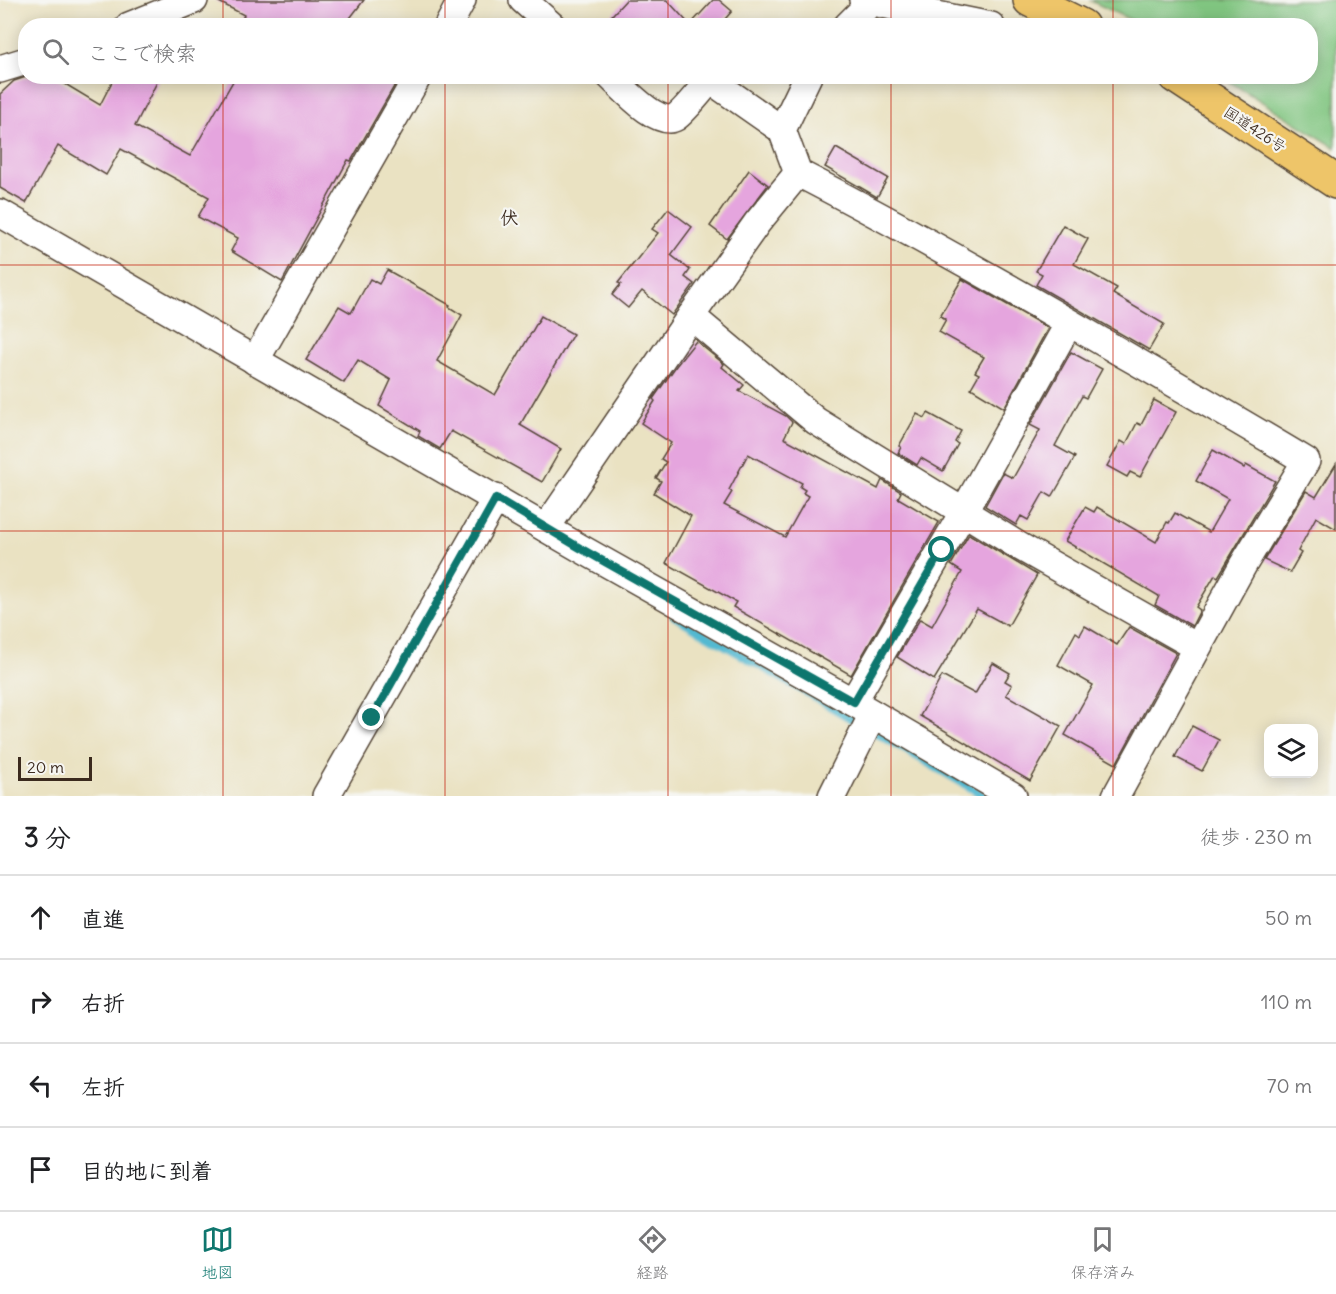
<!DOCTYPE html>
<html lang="ja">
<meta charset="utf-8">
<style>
body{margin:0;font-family:Delius,"Klee One",sans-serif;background:#f6f6f6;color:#202124}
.controls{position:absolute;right:18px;bottom:18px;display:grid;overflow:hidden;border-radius:12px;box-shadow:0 3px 15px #0003}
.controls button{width:54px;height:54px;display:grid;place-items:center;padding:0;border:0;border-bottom:2px solid #e0e0e0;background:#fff;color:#202124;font:30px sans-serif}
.scale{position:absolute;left:18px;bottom:15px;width:74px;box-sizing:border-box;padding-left:6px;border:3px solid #3b2a1e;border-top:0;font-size:16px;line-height:21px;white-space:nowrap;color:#3b2a1e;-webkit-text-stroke:4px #f6f6f2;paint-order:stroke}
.stop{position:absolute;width:18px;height:18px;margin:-14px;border:4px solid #0f766e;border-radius:50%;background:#fff}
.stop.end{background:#0f766e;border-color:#fff;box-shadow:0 2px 6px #0008}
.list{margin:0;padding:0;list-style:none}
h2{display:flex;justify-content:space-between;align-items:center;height:78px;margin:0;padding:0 24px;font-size:26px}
h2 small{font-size:20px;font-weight:400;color:#757577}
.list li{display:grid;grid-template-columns:39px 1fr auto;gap:18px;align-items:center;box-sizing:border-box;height:84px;padding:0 24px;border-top:2px solid #e0e0e0}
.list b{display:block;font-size:22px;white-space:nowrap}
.list em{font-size:20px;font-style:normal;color:#757577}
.icon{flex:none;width:33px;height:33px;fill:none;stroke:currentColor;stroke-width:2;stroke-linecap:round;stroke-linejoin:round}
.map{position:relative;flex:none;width:1336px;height:796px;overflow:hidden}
.search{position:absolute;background:#fff;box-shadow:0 3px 15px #0003;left:18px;right:18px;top:18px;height:66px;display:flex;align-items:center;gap:15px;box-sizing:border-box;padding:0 21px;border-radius:24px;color:#757577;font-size:22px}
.sheet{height:414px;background:#fff}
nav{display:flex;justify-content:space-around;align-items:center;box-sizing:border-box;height:84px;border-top:2px solid #e0e0e0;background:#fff;font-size:16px;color:#757577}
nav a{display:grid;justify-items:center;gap:3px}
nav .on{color:#0f766e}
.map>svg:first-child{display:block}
</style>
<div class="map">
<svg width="1336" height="796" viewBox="0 0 1336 796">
<rect width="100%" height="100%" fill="#f6f6f2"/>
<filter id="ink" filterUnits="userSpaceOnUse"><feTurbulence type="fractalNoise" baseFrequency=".0167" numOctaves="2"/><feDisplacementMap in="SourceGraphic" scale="12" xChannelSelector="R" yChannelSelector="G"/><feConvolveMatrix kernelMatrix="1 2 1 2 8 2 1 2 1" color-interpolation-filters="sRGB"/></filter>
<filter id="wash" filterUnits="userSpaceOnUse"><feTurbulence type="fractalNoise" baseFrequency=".008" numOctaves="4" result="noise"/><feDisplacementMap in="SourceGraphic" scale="24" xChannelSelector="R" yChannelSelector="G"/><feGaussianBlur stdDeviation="1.35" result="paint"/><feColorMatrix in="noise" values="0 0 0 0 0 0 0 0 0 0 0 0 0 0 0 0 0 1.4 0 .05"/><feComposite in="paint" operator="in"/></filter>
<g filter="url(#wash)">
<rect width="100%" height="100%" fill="#eae2c2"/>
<path fill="#80c580" stroke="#5e784f" stroke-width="1.5" d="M1089,0H1336V148L1222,77L1310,76V26L1141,25Z"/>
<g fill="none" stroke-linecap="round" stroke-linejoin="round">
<path stroke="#53b9d1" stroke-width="8" d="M674,616L985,796"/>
</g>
<g id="blocks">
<g fill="#e5a5de" fill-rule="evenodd">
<path d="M215,0H364L344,26H255L242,19L244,15Z"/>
<path d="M626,0H667L690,25L713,0H719L732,11L719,26H602Z"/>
<path d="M29,76H52L100,105L115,76H160L135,126L190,156L236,76H400L351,161L348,160L282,282L231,251L238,238L198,217L209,197L121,149L106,175L58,146L26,203L0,188V94L14,81Z"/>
<path d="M836,148L888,178L877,197L825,167Z"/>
<path d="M749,170L768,185L727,239L710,226Z"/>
<path d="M668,209L692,227L671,255L690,270L685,277L694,284L672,315L642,291L628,308L612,295L621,284L618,283L658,233L652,229Z"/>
<path d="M1063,225L1088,239L1074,264L1117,288L1113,294L1164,324L1149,350L1036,285L1042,274L1036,271Z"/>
<path d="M387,270L450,305L449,307L462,315L437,361L495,395L541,316L573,334L520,425L561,449L542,482L451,431L440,449L418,436L420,431L379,406L391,380L358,360L344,383L306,360L339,306L351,313L370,279L379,284Z"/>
<path d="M962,279L1048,328L1004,408L971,388L979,374L975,372L984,357L939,332L946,319L940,316Z"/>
<path d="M696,341L724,364L722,367L744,385L739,391L786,416L792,422L784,438L878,489L882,480L901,492L898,498L939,522L851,675L733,607L736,602L666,563L691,516L654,493L661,481L656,478L666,462L661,459L671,443L641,423L655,401L653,399L676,366ZM748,454L802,483L800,487L805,490L803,493L808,496L785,537L724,505L732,492L729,490Z"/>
<path d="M1071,352L1102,369L1086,398L1082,396L1055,446L1075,457L1052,497L1044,492L1028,520L1021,516L1016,525L985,506L1003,473L1013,478L1040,430L1030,425Z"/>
<path d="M1154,400L1176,412L1140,477L1130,472L1127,477L1107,466L1121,441L1126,444L1137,423L1141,425Z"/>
<path d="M928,413L961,431L955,442L958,444L943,471L921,458L917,465L898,453L901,447L899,446L917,414L925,418Z"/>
<path d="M1213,450L1244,468L1246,465L1275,481L1218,577L1215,575L1196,607L1200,610L1192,626L1155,605L1159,596L1065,541L1085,507L1094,512L1097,507L1156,542L1167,522L1169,523L1175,513L1209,532L1228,499L1196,481Z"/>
<path d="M1336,464V529L1316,517L1298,551L1301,553L1290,572L1264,560L1306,491L1316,497Z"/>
<path d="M969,534L1037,575L1008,626L977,609L934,680L897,657L920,619L932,626L962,572L951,565Z"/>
<path d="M1085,626L1117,645L1129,627L1176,653L1116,764L1065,735L1093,685L1058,665L1076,632L1080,635Z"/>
<path d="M993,663L1010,673L1005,681L1012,685L1006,695L1061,726L1030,781L920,716L942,676L975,694Z"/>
<path d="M1192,726L1219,740L1202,771L1175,757Z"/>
</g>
</g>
</g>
<g filter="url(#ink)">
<use href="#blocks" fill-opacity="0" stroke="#554637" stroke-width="1.5"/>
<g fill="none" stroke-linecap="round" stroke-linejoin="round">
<g stroke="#554637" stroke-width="30">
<g id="minor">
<path d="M523,0L552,26"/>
<path d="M863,0L991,26"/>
<path d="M129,26L194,0"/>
<path d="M448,26L462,0"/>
<path d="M847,26L870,3"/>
<path d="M0,69L26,61"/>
<path d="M610,76C623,88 658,128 676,117C684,112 702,89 709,81L719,86L782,130"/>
<path d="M808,76L782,130L798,173C890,220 980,271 1070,323C1149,369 1228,414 1306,461L1243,565L1116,796"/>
<path d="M0,213L580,548L853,702L1013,796"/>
<path d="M691,316L816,421L1019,546L1197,647"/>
<path d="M255,361L418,76"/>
<path d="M546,528L691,316L757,223L798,173"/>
<path d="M853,702L964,511L1069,323"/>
<path d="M326,796L496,498"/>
<path d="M832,796L873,714"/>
</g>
</g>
<g stroke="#554637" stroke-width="36">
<g id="trunk">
<path d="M1030,0L1082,26"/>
<path d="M1175,76L1336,182"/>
</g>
</g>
<use href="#minor" stroke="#fff" stroke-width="27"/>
<use href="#trunk" stroke="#eec569" stroke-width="33"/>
</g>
</g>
<g fill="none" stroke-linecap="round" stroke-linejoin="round" filter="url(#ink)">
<path stroke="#0f766e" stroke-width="8" d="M372,718L496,498L580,548L854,702L942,550"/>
</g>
<path fill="none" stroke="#c8321e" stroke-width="1.5" stroke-opacity="0.55" d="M223,0V26M445,0V26M668,0V26M891,0V26M1113,0V26M223,76V796M445,76V796M668,76V796M891,76V796M1113,76V796M0,265H1336M0,531H1336"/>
<g text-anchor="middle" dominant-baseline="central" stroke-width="4.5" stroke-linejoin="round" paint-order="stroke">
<g font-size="15" fill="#3b2a1e" stroke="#f6f6f2">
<text transform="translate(1255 129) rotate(33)">国道426号</text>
</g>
<g font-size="18" font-weight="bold" fill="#3b2a1e" stroke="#f6f6f2">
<text x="509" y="217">伏</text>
</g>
</g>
</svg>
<div class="controls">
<button><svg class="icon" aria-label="layers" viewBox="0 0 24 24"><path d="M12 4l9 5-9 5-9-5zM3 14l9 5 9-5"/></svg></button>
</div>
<div class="scale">20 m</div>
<div class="stop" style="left:942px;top:550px"></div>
<div class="stop end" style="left:372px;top:718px"></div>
<div class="search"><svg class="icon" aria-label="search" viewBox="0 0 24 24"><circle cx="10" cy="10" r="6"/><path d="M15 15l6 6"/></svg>ここで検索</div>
</div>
<section class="sheet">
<h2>3 分<small>徒歩 · 230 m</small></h2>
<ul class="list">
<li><svg class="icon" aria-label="ahead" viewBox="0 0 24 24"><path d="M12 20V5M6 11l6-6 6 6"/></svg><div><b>直進</b></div><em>50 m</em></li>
<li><svg class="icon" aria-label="right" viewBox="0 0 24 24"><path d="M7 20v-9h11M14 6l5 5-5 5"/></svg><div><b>右折</b></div><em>110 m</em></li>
<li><svg class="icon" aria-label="left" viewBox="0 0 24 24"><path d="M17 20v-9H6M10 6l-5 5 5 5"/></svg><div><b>左折</b></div><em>70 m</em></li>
<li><svg class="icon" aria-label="arrive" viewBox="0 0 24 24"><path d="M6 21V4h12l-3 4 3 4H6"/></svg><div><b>目的地に到着</b></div></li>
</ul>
</section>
<nav>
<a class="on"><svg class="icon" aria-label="map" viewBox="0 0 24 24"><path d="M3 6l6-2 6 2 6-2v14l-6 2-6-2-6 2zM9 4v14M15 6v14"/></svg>地図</a>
<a><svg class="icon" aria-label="directions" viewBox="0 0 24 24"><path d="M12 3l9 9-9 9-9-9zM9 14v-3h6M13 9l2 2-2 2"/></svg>経路</a>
<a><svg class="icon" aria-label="saved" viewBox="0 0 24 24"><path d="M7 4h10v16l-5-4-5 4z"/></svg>保存済み</a>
</nav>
